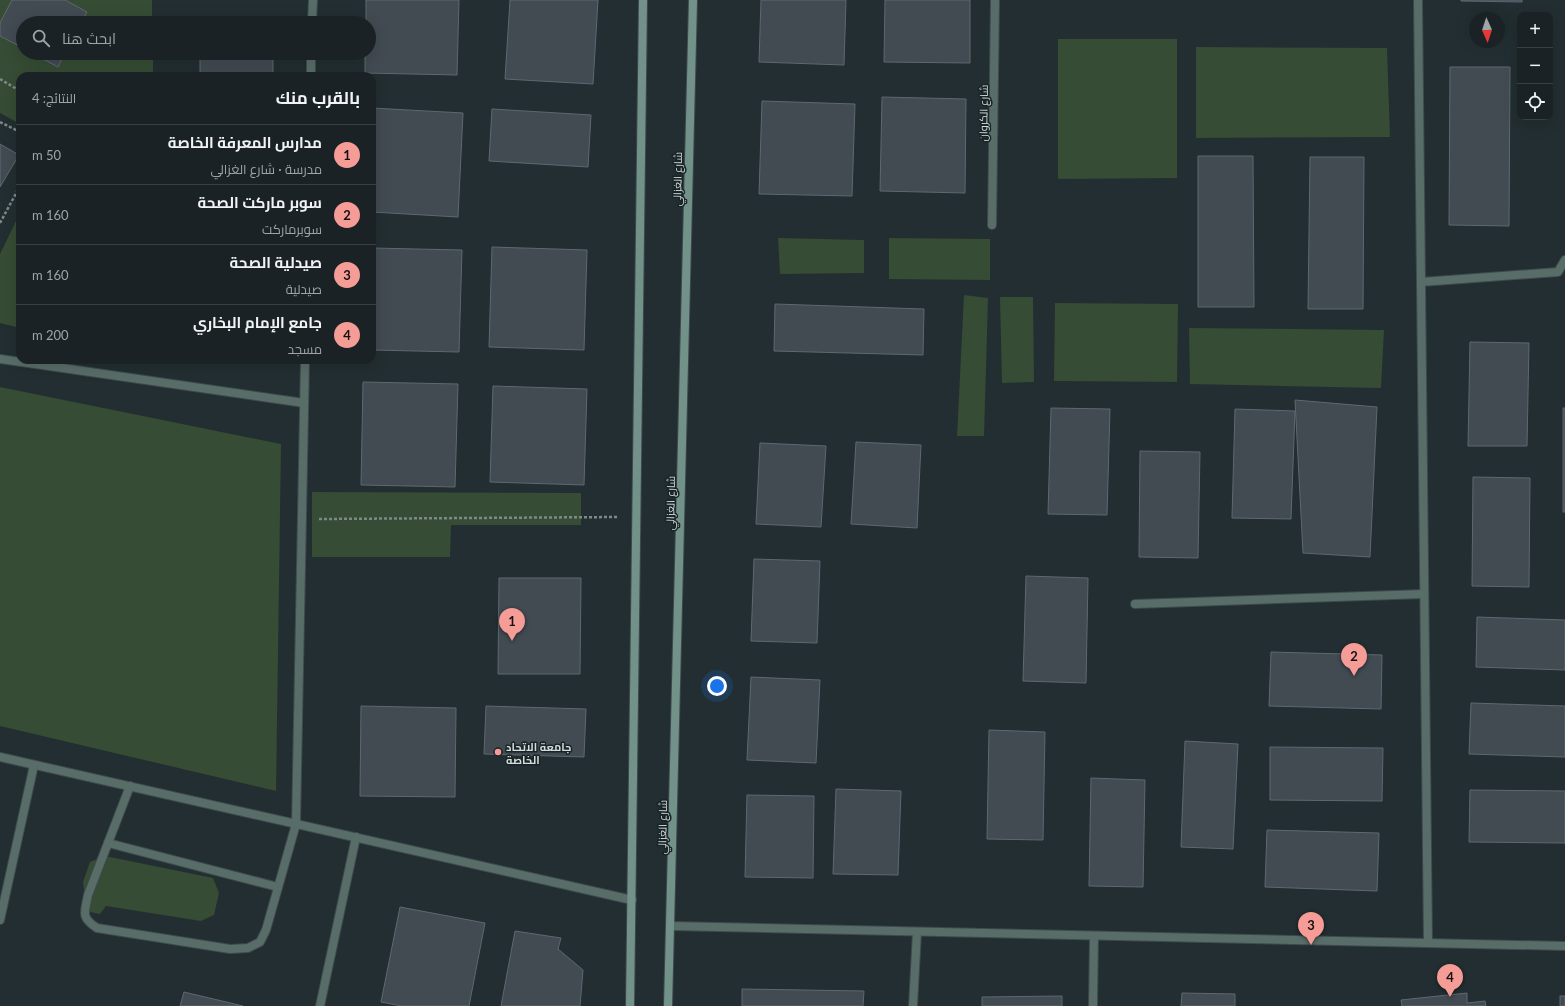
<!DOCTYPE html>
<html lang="ar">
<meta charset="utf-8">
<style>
body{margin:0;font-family:Lato,Cairo,sans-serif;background:#232a2d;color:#f1f3f6;direction:rtl}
.controls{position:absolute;right:12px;top:12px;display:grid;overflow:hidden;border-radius:8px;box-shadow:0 4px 16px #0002}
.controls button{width:36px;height:36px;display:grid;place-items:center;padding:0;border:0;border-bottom:1px solid #383f42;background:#1a2225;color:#f1f3f6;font:20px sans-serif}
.compass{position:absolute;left:1469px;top:12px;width:36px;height:36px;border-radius:50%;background:#1a2225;box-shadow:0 4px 16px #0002;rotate:177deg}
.you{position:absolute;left:717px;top:686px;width:14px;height:14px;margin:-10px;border:3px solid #fff;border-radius:50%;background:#1a73e8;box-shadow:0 0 0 6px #1a73e833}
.badge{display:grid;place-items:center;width:26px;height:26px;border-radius:50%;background:#f59c96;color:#111;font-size:13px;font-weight:700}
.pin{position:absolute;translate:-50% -33px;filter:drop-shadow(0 1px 2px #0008)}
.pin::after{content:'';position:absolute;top:21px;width:14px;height:12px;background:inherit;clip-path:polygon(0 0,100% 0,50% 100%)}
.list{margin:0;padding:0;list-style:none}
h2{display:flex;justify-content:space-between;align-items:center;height:52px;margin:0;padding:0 16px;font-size:17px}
h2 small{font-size:13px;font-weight:400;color:#9fa4a7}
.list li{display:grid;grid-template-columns:26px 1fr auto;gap:12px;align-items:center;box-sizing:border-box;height:60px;padding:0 16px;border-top:1px solid #383f42}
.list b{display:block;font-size:15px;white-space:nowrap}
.list p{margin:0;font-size:13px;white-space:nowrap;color:#9fa4a7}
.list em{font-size:13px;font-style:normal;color:#9fa4a7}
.icon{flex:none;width:22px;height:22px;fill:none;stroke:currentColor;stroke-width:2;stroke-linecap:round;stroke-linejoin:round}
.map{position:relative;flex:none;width:1565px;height:1006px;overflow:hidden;direction:ltr}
.search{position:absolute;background:#1a2225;box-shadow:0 4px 16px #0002;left:16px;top:16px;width:360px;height:44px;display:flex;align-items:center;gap:10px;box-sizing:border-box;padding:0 14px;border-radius:22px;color:#9fa4a7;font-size:15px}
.panel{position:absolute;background:#1a2225;box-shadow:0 4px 16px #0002;left:16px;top:72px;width:360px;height:292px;border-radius:12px;direction:rtl}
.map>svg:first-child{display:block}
</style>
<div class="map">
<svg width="1565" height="1006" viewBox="0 0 1565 1006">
<rect width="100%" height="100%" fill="#222e31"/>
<g fill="#364c34">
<path d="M0,0H152V23H23V53H153V75L177,76H20V124L0,113Z"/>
<path d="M1058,39H1177V178L1058,179Z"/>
<path d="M1196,47L1387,48L1390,137L1196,138Z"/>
<path d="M20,213V328L0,323V254Z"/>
<path d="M778,238L864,240V273L780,274Z"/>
<path d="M889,238L990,239V280L889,279Z"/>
<path d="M964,295L988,298L984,436H957Z"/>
<path d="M1000,297H1033L1034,382L1002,383Z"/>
<path d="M1055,303L1178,304L1177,382L1054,381Z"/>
<path d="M1189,328L1384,330L1381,388L1190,384Z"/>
<path d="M0,387L281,444L276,791L0,726Z"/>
<path d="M312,492L581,493V525H451L450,557H312Z"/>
<path d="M105,856L213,878L219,893L214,915L201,921L106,906L100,914L90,912L86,908L83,882L90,862Z"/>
</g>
<g fill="#424a52" stroke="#5f6871">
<path d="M12,0H65L87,12L81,23H23V48L0,36V23Z"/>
<path d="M366,0H459L457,75L365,73V53H369V23H366Z"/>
<path d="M510,0H598L593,84L505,79Z"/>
<path d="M761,0H846L844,65L759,62Z"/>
<path d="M885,0H970V63L884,62Z"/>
<path d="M1461,0H1522V2L1461,1Z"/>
<path d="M32,53H65L58,67Z"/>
<rect x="200" y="53" width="73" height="23"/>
<path d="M1450,67H1510L1509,226L1449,225Z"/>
<path d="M882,97L966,99L965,193L880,191Z"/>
<path d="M762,101L855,104L852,196L759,194Z"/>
<path d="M372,108L463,113L458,217L372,212Z"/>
<path d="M492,109L591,115L588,167L489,161Z"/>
<path d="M0,144L19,155L0,187Z"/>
<path d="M1198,156H1253L1254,307H1198Z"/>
<path d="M1310,157H1364L1363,309H1308Z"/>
<path d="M492,247L587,250L584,350L489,347Z"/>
<path d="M372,248L462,250L459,352L372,350Z"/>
<path d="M775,304L924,309L923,355L774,351Z"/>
<path d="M1470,342L1529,343L1527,446H1468Z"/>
<path d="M363,382L458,384L455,487L361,485Z"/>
<path d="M493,386L587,389L584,485L490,482Z"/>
<path d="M1295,400L1377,407L1370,557L1303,553Z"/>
<path d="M1051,408L1110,409L1107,515L1048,514Z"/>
<rect x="1563" y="408" width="2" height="104"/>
<path d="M1235,409L1295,411L1291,519L1232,518Z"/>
<path d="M856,442L921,445L917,528L851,524Z"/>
<path d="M760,443L826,446L821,527L756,524Z"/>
<path d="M1140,451L1200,452L1198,558L1139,557Z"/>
<path d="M1473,477L1530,478L1529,587L1472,586Z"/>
<path d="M754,559L820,561L817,643L751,641Z"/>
<path d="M1026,576L1088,578L1086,683L1023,681Z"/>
<path d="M499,578H581L580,674H498Z"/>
<path d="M1477,617L1565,620V670L1476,667Z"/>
<path d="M1271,652L1382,655L1381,709L1269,706Z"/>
<path d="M751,677L820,680L816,763L747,760Z"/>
<path d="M1471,703L1565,706V757L1469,754Z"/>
<path d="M361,706L456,708L455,797L360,796Z"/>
<path d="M486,706L586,709L584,757L484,754Z"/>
<path d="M989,730L1045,732L1043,840L987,839Z"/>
<path d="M1185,741L1238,744L1233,849L1181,847Z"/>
<path d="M1270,747L1383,748L1382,801L1270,800Z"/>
<path d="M1091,778L1145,780L1143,887L1089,886Z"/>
<path d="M836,789L901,791L898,875L833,874Z"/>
<path d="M1470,790L1565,791V843L1469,842Z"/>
<path d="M747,795L814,796L813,878L745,877Z"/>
<path d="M1267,830L1379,833L1377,891L1265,887Z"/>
<path d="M400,907L485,923L469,1006H402L381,1002Z"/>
<path d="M515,931L561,938L558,949L583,970L580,1006H501Z"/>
<path d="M742,989L864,991L863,1006H742Z"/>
<path d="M184,992L243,1006H180Z"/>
<path d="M1182,993L1235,994V1006H1181Z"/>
<path d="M1467,993V1003L1485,1001L1486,1006H1402L1401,1000Z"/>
<path d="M1062,996V1006H982V997Z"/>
<rect x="1560" y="996" width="5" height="10"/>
</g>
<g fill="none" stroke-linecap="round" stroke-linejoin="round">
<g stroke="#3e4a4d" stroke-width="10">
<g id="lane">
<path d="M130,786L88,895C85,912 80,917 97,928L230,949L248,948L260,942L266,930L296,824"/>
<path d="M108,843L278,887"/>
</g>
</g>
<g stroke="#3e4a4d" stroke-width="10">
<g id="street">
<path d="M1418,0L1428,943"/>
<path d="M312,23L313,0"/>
<path d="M311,76V53"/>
<path d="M992,225L995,0"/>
<path d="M1421,282L1558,272L1565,260"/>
<path d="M0,359L304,403"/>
<path d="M1135,604L1424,594"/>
<path d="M0,757L632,900"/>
<path d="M296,824L305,360"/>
<path d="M0,920L34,765"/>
<path d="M671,926L1565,946"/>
<path d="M320,1006L356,837"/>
<path d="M913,1006L917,932"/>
<path d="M1093,1006L1094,936"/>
</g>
</g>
<g stroke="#3e4a4d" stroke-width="10">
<g id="secondary">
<path d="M630,1006L643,0"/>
<path d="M668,1006L693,0"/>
</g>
</g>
<g stroke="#7e8889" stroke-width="2.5" stroke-dasharray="3 2" stroke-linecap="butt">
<path d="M0,79L20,91"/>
<path d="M0,122L20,132"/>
<path d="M16,222L20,223"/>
<path d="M0,223L20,186"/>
<path d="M319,519L618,517"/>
</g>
<use href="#lane" stroke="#596d68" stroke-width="8"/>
<use href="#street" stroke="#596d68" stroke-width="8"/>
<use href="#secondary" stroke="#729289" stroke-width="8"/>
</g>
<circle fill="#f59c96" stroke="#192427" stroke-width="1.5" cx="498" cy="752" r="4"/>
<g text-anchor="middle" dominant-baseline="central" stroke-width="3" stroke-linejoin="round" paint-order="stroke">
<g font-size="11" fill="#d4dcdd" stroke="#192427">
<text transform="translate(983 113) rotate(-89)">شارع الكروان</text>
<text transform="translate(677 179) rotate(-89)">شارع الغزالي</text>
<text transform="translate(670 503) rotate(-89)">شارع الغزالي</text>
<text transform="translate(662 827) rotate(-89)">شارع الغزالي</text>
</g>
<g font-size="11" font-weight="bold" fill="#d4dcdd" stroke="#192427" text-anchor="start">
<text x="506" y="746">جامعة الاتحاد<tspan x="506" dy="13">الخاصة</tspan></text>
</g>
</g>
</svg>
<div class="controls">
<button>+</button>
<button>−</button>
<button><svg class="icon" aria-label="locate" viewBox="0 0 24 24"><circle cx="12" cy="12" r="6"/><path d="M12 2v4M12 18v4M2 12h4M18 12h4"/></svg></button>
</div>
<svg class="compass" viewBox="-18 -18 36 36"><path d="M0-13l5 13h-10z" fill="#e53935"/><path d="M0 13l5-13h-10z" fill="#9fa4a7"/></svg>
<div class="you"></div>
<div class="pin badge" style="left:512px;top:641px">1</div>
<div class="pin badge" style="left:1354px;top:676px">2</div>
<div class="pin badge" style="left:1311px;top:945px">3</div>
<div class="pin badge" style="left:1450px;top:997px">4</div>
<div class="search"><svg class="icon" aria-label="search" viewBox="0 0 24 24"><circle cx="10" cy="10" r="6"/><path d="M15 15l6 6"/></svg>ابحث هنا</div>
<section class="panel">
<h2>بالقرب منك<small>النتائج: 4</small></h2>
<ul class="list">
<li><span class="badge">1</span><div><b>مدارس المعرفة الخاصة</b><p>مدرسة · شارع الغزالي</p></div><em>50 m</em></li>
<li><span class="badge">2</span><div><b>سوبر ماركت الصحة</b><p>سوبرماركت</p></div><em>160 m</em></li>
<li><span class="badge">3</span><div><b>صيدلية الصحة</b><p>صيدلية</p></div><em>160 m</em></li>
<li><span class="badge">4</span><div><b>جامع الإمام البخاري</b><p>مسجد</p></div><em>200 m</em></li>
</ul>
</section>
</div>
